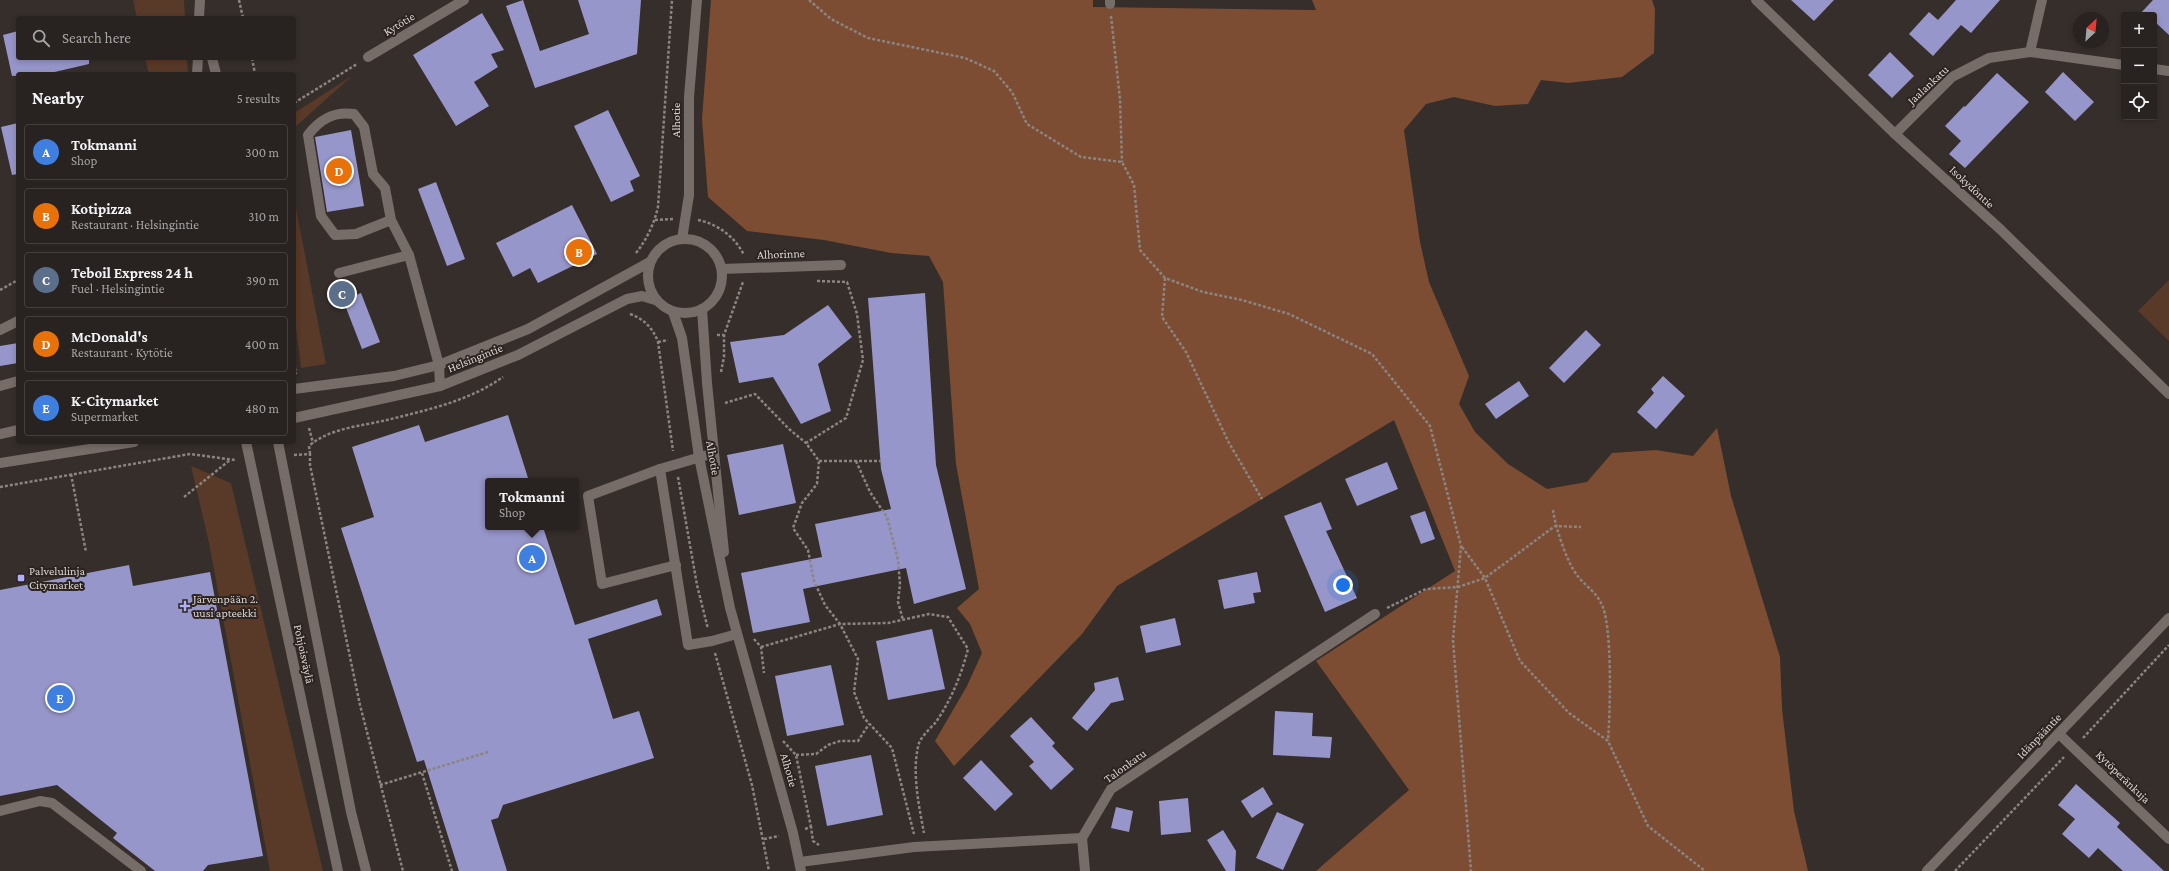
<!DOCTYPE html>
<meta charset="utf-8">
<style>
body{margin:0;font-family:"Crimson Pro",serif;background:#302a29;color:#f1f3f6}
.controls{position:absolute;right:12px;top:12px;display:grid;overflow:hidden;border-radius:4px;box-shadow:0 2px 6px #0003}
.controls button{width:36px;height:36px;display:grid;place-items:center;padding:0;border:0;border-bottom:1px solid #443f3e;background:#282220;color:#f1f3f6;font:20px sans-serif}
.compass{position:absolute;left:2073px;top:12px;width:36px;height:36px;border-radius:50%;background:#282220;box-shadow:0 2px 6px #0003;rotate:26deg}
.you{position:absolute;left:1343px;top:585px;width:14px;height:14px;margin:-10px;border:3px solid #fff;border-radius:50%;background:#1a73e8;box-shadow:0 0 0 6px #1a73e833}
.badge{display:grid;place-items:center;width:26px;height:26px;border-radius:50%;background:#b0aefa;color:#fff;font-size:13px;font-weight:700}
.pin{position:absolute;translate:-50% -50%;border:2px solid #fff;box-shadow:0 1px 4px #0006}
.popup{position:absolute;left:485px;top:478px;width:94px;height:52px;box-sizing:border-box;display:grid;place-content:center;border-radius:4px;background:#282220;filter:drop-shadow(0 1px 3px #0005);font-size:13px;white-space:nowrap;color:#a5a4a5}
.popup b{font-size:15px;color:#f1f3f6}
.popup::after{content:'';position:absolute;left:50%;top:100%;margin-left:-8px;border:8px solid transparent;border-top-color:#282220}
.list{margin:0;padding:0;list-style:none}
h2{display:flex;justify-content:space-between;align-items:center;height:52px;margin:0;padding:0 16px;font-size:17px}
h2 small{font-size:13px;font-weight:400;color:#a5a4a5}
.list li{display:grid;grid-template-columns:26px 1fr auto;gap:12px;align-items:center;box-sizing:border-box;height:56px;margin:0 8px 8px;padding:0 8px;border:1px solid #443f3e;border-radius:4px}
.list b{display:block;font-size:15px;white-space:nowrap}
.list p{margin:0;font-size:13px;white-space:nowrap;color:#a5a4a5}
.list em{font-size:13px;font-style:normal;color:#a5a4a5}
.icon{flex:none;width:22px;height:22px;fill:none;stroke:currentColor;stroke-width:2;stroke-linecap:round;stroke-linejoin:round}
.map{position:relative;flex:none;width:2169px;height:871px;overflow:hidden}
.search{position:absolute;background:#282220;box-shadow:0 2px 6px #0003;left:16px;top:16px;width:280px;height:44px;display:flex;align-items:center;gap:10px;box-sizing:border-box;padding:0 14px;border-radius:4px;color:#a5a4a5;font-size:15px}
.panel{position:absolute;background:#282220;box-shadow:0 2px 6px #0003;left:16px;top:72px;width:280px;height:372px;border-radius:4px}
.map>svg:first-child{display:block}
</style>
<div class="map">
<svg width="2169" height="871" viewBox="0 0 2169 871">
<rect width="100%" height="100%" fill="#362e2a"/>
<g fill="#593928">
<path d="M133,0H184L185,18H137Z"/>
<path d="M145,58H187L188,74H149Z"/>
<path d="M352,76L294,128V113Z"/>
<path d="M294,198L326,364L301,368L294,313Z"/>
<path d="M2169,280V341L2138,311Z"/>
<path d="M191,466L231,483L323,871H270L209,543Z"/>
</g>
<path fill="#7c4d33" d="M711,0H1093V7L1316,10L1312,0H1652L1655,9L1654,53L1622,77L1568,83L1541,80L1528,104L1495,106L1454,97L1426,104L1404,130L1420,242L1429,282L1469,376L1459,404L1475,432L1508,464L1547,489L1587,482L1612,453L1656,450L1693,456L1717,428L1731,496L1780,657L1782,709L1794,811L1808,871H1316L1409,790L1316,661L1455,571L1394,420L1117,586L1082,634L954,766L935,741L967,686L982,653L970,624L957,608L979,589L956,464L943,282L929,256L891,253L824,240L747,231L708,197L702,119Z"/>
<g fill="#9796ca">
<path d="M523,0L540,51L589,34L578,0H641L637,54L535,88L506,6Z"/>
<path d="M1791,0H1834L1814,21Z"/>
<path d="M1956,0H2000L1971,33L1961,25L1933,56L1909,34L1929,12L1938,20Z"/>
<path d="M2153,0H2169V35L2154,21V15H2139Z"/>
<path d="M482,13L504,50L491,54L498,67L474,82L489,106L456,126L413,55Z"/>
<path d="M18,31V58H89V64L46,74L12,76L3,35Z"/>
<path d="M1890,52L1914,76L1892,98L1868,75Z"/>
<path d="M2063,72L2094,102L2075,121L2045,92Z"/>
<path d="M1997,73L2029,102L1965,168L1949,154L1961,141L1945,126L1964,106L1965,107Z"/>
<path d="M608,110L640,176L630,181L634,191L611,202L574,126Z"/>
<path d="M18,123V174L12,175L1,127Z"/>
<path d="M351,130L364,206L327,212L315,137Z"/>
<path d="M436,182L465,259L447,266L418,189Z"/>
<path d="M572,205L597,254L538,283L530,268L513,277L496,243Z"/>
<path d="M361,293L380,342L362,349L343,300Z"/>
<path d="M925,293L936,465L966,589L914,604L906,568L803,589L810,622L753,633L741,573L822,557L815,524L891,509L881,469L868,298Z"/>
<path d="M828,305L852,337L818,364L831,411L801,424L773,377L739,383L730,342L784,335Z"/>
<path d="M1586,330L1601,345L1564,383L1549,368Z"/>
<path d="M18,343V363L0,366V346Z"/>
<path d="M1663,376L1685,396L1656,429L1637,412L1654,393L1651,389Z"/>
<path d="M1519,381L1529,396L1496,419L1485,404Z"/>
<path d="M508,415L529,481H488V527H543L575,625L657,599L662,615L588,639L613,719L639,711L654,758L503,805L498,818L491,820L507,871H459L424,760L417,762L341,528L374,517L352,447L419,425L425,442Z"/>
<path d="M783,444L796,503L739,515L727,455Z"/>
<path d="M1387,462L1398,489L1357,506L1345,479Z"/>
<path d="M1321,502L1332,529L1326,531L1357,598L1325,612L1284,516Z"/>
<path d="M1425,511L1435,539L1421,544L1410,516Z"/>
<path d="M129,565L133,586L210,572L263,856L208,865L203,871H155L113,838L117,833L57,785L0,796V590Z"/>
<path d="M1257,572L1261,592L1253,593L1255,603L1224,609L1218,580Z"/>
<path d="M1175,618L1181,645L1146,653L1140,626Z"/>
<path d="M932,629L945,689L888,700L876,641Z"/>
<path d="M831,665L844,725L787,736L775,676Z"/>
<path d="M1118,677L1124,700L1111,703L1087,731L1072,718L1095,690L1094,683Z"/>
<path d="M1275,711L1313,713L1312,736L1332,737L1330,758L1273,755Z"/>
<path d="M1031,717L1055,743L1052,746L1074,769L1051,790L1029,766L1034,762L1010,736Z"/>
<path d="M871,755L883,815L827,826L815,766Z"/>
<path d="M981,760L1013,794L995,811L963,778Z"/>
<path d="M2076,784L2120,823L2117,827L2164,871H2123L2098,848L2089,858L2062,834L2075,819L2058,805Z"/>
<path d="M1263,787L1273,804L1252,818L1241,801Z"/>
<path d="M1188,798L1191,832L1161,835L1159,801Z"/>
<path d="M1116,807L1133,811L1129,832L1111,828Z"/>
<path d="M1277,812L1304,824L1283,870L1256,858Z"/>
<path d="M1223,830L1236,851L1235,871H1226L1207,840Z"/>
</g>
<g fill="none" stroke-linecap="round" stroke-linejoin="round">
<g stroke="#8b8481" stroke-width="2.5" stroke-dasharray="3 2" stroke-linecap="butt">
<path d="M239,0L243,18"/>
<path d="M809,0L831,19L868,38L965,58L994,71L1012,92L1027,124L1081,157L1122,162L1134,185L1140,250L1165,278L1203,292L1242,300L1289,314L1372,354L1430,426L1461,546L1453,640L1471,871"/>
<path d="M1111,16L1120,99L1122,162"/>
<path d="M252,58L255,74"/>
<path d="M294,103L357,64"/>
<path d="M655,220L673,219"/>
<path d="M698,220C718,224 735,237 744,255"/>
<path d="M636,253C647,239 654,224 658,207L672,0"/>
<path d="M1165,278L1162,317L1186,352L1229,443L1262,499"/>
<path d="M817,281L847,282L857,314L863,360L846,418L806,443L819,461L817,484L802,503L793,528L808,550L814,581L825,605L840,624L888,623L929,614L948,617L968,649C961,676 951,700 936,722C930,729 919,738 918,747C912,774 919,806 924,833"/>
<path d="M0,290L18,280"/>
<path d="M630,314C644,319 653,328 658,342L673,451"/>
<path d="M717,335H724L743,282"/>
<path d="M658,342L668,340"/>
<path d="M294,363L296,374"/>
<path d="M721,372L724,357V335"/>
<path d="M725,403L755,394L789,429L806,443"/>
<path d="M309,428L313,443"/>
<path d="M310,454L309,446C329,428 362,426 387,420C427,410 469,401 503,377"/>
<path d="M294,455L310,454V465L360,705L403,871"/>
<path d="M819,461H881"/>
<path d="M856,461L870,492L887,517L898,560L900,584L898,602L903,620"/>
<path d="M71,474L86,552"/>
<path d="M678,477L697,585L708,629"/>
<path d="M0,487L190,454L235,460"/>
<path d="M184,497L230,460"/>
<path d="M1553,510C1555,526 1567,563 1577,575C1584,585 1596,592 1601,603C1613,623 1610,715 1608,741"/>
<path d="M1462,547L1485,578L1520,661L1569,713L1608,741L1648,826L1705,871"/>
<path d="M1387,608L1426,589L1458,587L1485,578L1555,526L1581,527"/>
<path d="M754,639L761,647L764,673"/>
<path d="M761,647L840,624L858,659L854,692L864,718L892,748L914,834"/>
<path d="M715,653L752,785L769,871"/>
<path d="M2083,738L2169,645"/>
<path d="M783,741L796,755L811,827"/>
<path d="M796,755L816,754L828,745L840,741H858L869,724"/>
<path d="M422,773L452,871"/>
<path d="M380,785L488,752"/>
<path d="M805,829L811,827L813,841L819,845"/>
<path d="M764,839L779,836"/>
<path d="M1955,871L2064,757"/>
</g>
<g stroke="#776d68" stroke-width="10">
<path d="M391,220L356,234L335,235L321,216L308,135C320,119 334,111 354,114L364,127L373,174L385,188L391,220L409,255"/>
<path d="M339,273L409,255L439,365L440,386"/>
<path d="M0,330L18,321"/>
<path d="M0,386L18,381"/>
<path d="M660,469L688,645L712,641L737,634"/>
<path d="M676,565L602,584L588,496L660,469L714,453"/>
<path d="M0,811L40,801L52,803L141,871"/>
</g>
<g stroke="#776d68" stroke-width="10">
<path d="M1110,0V4"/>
<path d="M1756,0L1895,134L2000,229L2169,394"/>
<path d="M2030,52L2042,0"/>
<path d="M368,57L464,0"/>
<path d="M2154,69L2169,71"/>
<path d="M1895,134L1952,77L1989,58L2030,52L2124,65"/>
<path d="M722,269L841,265"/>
<path d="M2059,734L2169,839"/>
<path d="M1082,838L1085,871"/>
<path d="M800,862L914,847L1082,838L1111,789L1375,614"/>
<path d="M1927,871L2169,618"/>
</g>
<g stroke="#776d68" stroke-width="10">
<circle cx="685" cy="276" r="37"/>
<path d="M682,239L689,195V97L697,0"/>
<path d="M702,309L707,383L724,552"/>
<path d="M673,312L682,338L699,457L730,608L793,833L801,871"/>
<path d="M294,389L394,376L439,365L528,329L650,262"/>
<path d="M294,418L440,386L518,355L627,299L642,296L655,300"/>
</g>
<g stroke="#776d68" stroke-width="10">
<path d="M199,18L200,0"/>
<path d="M212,58L216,74"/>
<path d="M197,74L198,58"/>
<path d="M0,434L18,430"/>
<path d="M246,442L338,871"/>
<path d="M278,442L351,812L366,871"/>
<path d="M0,463L134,442"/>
</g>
</g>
<g fill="#b0aefa" stroke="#2c2420" stroke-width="1.5">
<rect x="17" y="574" width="8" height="8" rx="2"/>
<path d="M183 600h4v4h4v4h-4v4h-4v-4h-4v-4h4z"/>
</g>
<g text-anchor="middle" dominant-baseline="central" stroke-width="4" stroke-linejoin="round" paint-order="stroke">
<g font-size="12" fill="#dad4d2" stroke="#2c2420">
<text transform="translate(399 24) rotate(-31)">Kytötie</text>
<text transform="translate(1928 85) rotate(-43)">Jaalankatu</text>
<text transform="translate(676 120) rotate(-90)">Alhotie</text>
<text transform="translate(1972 187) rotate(43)">Isokydöntie</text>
<text transform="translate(781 254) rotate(-2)">Alhorinne</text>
<text transform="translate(475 358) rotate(-22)">Helsingintie</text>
<text transform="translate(713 458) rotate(80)">Alhotie</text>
<text transform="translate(304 654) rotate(78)">Pohjoisväylä</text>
<text transform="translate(2039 736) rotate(-46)">Idänpääntie</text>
<text transform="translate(1125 766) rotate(-36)">Talonkatu</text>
<text transform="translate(789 770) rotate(74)">Alhotie</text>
<text transform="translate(2123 777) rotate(44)">Kytöperänkuja</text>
</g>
<g font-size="12" fill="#dad4d2" stroke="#2c2420" text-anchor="start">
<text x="29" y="571">Palvelulinja<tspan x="29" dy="14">Citymarket</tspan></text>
<text x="193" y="599">Järvenpään 2.<tspan x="193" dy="14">uusi apteekki</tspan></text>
</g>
</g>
</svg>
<div class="controls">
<button>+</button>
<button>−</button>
<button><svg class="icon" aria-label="locate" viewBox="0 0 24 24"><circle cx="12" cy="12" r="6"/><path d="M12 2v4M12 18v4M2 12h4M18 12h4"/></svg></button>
</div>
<svg class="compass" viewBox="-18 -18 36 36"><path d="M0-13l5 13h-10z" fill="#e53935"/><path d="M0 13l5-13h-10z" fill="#a5a4a5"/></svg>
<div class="you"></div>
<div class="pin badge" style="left:532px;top:558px;background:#3f7fe0">A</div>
<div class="popup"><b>Tokmanni</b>Shop</div>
<div class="pin badge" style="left:579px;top:252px;background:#e8710a">B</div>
<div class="pin badge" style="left:342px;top:294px;background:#5c6f8a">C</div>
<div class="pin badge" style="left:339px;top:171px;background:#e8710a">D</div>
<div class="pin badge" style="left:60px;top:698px;background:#3f7fe0">E</div>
<div class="search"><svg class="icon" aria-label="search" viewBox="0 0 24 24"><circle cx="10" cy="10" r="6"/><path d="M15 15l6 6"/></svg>Search here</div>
<section class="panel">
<h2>Nearby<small>5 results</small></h2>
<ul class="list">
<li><span class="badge" style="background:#3f7fe0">A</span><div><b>Tokmanni</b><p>Shop</p></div><em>300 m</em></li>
<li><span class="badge" style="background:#e8710a">B</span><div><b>Kotipizza</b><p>Restaurant · Helsingintie</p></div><em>310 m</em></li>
<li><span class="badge" style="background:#5c6f8a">C</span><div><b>Teboil Express 24 h</b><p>Fuel · Helsingintie</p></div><em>390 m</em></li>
<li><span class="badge" style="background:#e8710a">D</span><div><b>McDonald's</b><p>Restaurant · Kytötie</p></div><em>400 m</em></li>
<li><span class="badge" style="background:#3f7fe0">E</span><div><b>K-Citymarket</b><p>Supermarket</p></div><em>480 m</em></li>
</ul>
</section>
</div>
